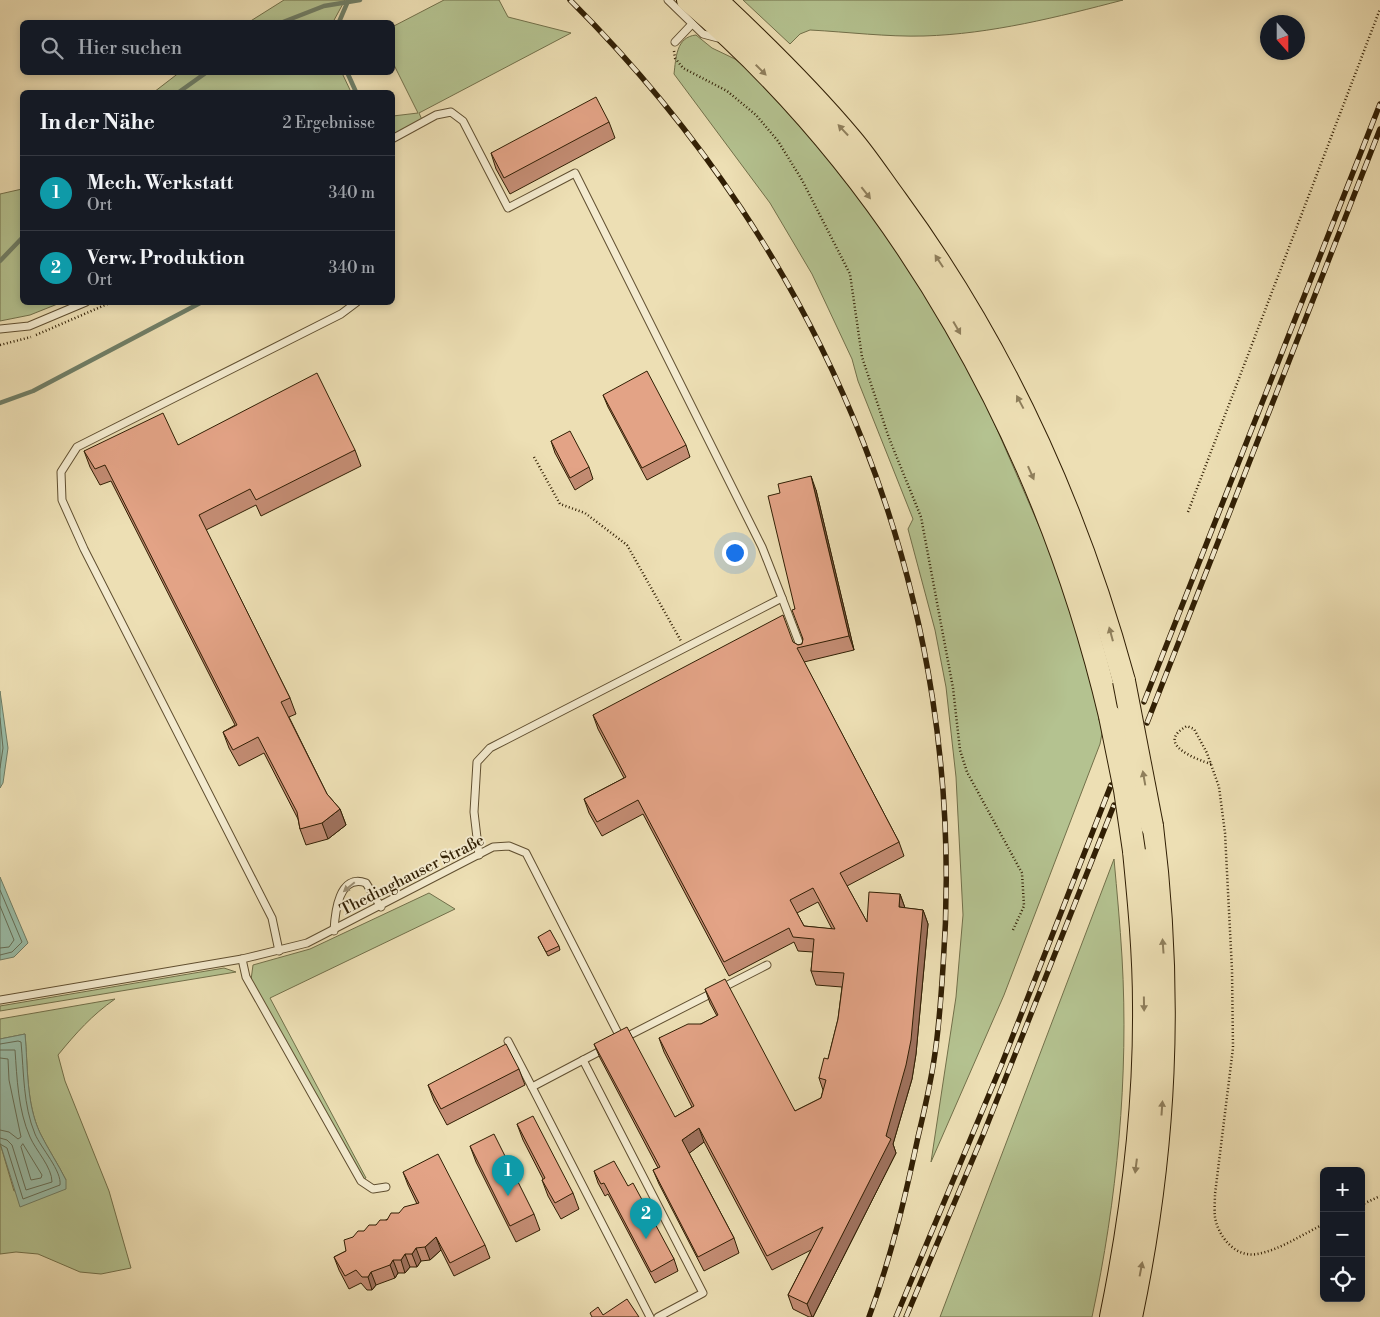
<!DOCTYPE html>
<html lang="de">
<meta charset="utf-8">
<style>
body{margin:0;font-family:"Libre Bodoni",serif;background:#242831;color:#f1f3f6}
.controls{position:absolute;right:15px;bottom:15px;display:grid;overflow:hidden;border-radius:8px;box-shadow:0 2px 8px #0003}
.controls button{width:45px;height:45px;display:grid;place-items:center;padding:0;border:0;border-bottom:1px solid #363941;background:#171b24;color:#f1f3f6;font:25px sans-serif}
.compass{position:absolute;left:1260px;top:15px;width:45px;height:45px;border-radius:50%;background:#171b24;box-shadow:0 2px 8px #0003;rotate:159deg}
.you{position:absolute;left:734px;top:552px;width:18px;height:18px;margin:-12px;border:4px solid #fff;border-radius:50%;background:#1a73e8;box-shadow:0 0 0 8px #1a73e833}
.badge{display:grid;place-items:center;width:32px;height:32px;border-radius:50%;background:#c59692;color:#fff;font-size:16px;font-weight:700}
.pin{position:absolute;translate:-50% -41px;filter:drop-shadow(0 1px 2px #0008)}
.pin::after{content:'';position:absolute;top:26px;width:18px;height:15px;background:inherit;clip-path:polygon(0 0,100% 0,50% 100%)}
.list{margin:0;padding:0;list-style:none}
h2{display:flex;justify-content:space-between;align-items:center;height:65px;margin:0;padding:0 20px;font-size:21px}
h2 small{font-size:16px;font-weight:400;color:#9ea1a6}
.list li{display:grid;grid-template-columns:32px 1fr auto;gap:15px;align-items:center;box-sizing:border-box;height:75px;padding:0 20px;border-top:1px solid #363941}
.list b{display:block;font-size:19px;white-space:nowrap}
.list p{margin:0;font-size:16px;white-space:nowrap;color:#9ea1a6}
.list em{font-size:16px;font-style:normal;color:#9ea1a6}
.icon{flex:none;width:28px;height:28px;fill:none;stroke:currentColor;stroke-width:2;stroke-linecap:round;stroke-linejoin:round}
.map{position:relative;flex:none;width:1380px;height:1317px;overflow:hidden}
.search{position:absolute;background:#171b24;box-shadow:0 2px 8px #0003;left:20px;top:20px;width:375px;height:55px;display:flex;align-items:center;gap:12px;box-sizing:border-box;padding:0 18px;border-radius:8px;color:#9ea1a6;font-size:19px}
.panel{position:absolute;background:#171b24;box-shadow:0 2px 8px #0003;left:20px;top:90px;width:375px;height:215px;border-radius:8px}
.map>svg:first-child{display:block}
</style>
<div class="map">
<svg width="1380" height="1317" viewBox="0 0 1380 1317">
<rect width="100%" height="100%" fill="#eddfb4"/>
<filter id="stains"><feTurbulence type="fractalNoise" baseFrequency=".004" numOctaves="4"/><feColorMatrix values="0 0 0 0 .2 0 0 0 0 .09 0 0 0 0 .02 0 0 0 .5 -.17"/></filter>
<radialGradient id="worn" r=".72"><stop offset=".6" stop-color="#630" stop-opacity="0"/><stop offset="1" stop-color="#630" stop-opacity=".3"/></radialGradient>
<g fill="#b4c290" stroke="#72704a">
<path d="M284,0H345L333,22H249Z"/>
<path d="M444,0H499L508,17L571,33L419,113L423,122L393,135V116L418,113L393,63L392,27Z"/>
<path d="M743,0H1123C1058,17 991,34 924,36C887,37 848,32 810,30L800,34L790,44Z"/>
<path d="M696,35L712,48L735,59L773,88L885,228L969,365L1063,581L1103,728L1100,744L1004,995L931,1162L956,997L963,915L956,777L946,687L935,630L908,529L913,519L858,381L852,359L812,274L770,203L674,74C676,58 676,37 696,35Z"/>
<path d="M180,72L342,73L351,92H154Z"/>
<path d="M22,189V302L60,303L30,315L0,321V194Z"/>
<path d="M1114,859C1117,892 1120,924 1122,957C1129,1077 1117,1200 1092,1317H940Z"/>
<path d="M429,893L455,909L270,998L366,1178L361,1180L251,980L253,965L310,949Z"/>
<path d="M224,968L236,972L0,1011V1006Z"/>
<path d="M115,999C92,1015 76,1033 58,1055L65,1081L109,1191L131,1268L101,1274L80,1272L38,1254L16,1252L0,1254V1143L14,1191L66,1180C58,1164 48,1149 40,1133C26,1103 28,1067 25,1034L0,1039V1019Z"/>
</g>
<g fill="#9abda8" stroke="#707e66">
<path d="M0,691L8,748L3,783L0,788Z"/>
<path d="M0,877L28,943L14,957L0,960Z"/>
<path d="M25,1034C28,1066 26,1103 40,1133C48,1149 58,1164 66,1180V1189L20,1207L0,1143V1039Z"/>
</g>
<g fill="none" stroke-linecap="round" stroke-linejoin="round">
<g stroke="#666e56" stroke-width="1">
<path d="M0,718L3,748L0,768"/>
<path d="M0,890L22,942L12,952L0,955"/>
<path d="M0,906L14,940L9,947L0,948"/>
<path d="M0,1044L18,1041L21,1042C24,1073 23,1105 35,1134C41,1148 62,1171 60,1185L23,1199L7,1148L0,1144"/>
<path d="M0,1050H15C17,1078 18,1110 30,1137C36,1151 52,1167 52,1182L26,1190L12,1145L7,1140L0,1138"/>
<path d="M0,1058L8,1059L9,1080L21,1137L18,1139L9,1132L0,1130"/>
<path d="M23,1144L42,1175L41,1178L31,1180L21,1147Z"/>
</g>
<g stroke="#707e66" stroke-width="4.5">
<path d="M283,22L324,6L360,0"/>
<path d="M339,22L348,1"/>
<path d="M347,72L356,92"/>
<path d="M179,92L207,72"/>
<path d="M0,261L22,238"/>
<path d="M0,403L33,391L202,302"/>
</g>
<g stroke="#604f30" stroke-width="9">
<g id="service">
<path d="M668,0L703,34L718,38"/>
<path d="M675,42L692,24"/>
<path d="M392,139L436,115L451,112L463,121L508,208L575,173L762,547L782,598L490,748L477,762L474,812L479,855"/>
<path d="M0,329L29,326L86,302"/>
<path d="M782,598L803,653"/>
<path d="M334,931C335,912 339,873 366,883L381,907"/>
<path d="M279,951L272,918L84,549L62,500L61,472L77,447L341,314L357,302"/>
<path d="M242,959L246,977L361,1181L373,1189L386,1187"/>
<path d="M0,1000L242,959L307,943L493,847L509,846L526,853L621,1039"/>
<path d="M624,1038L767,965"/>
<path d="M508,1041L532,1087"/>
<path d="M606,1048L532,1087L650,1317"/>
<path d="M583,1060L703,1293L658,1317"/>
</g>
</g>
<g stroke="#311f04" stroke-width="24">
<g id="primary">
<path d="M688,0C901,182 1046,445 1110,716"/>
<path d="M716,0C763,44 810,90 851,139C868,159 882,181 897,201C1003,346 1077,508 1124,681"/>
<path d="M1111,1317C1132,1214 1145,1111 1144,1005C1144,954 1139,902 1134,851"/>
<path d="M1131,1317C1166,1150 1173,995 1152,826"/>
</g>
</g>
<g stroke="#311f04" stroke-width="2.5" stroke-dasharray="1 2.5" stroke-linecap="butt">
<path d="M674,51L675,58L683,68L727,91L756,115L778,141L802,180L850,274L862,357L889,438L921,517L953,688L960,750L967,772L1022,873L1024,906L1013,930"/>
<path d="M36,335L112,302"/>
<path d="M0,345L31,337"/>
<path d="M534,457L560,504L585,513L627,545L681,641"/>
<path d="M1188,512L1380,9"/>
<path d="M1211,764C1196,759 1154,744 1187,726L1194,729L1207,753L1219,787L1225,833L1232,970L1233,1048L1215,1194C1215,1201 1214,1210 1215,1217C1218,1236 1235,1258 1257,1254C1280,1250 1303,1234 1324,1224"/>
<path d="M1361,1205L1380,1196"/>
</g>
<use href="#service" stroke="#f3eace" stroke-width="7"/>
<use href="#primary" stroke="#eddfb4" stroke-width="22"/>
<g stroke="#311f04" stroke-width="5.5">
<g id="rail">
<path d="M570,0C828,257 970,601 943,967C941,998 939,1029 934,1060C930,1086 924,1112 918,1137C905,1198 891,1258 869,1317"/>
<path d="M1144,702L1380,104"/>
<path d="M1147,723L1380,129"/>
<path d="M896,1317L1001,1066L1111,785"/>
<path d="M906,1317L983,1135L1114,805"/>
</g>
</g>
<use href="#rail" stroke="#f3eace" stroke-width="4" stroke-dasharray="11" stroke-linecap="butt"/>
<g stroke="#311f04" stroke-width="24" stroke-linecap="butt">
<g id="primary-bridge">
<path d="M1124,681L1152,826"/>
<path d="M1110,716L1125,790L1134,851"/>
</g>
</g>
<use href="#primary-bridge" stroke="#eddfb4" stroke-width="22"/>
</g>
<g fill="#c38c73" stroke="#311f04" fill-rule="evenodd">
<path d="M609,122L615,138L510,194L496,169L491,153Z"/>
<path d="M603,395L686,445L690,457L647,480L608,407Z"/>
<path d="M551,441L589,467L593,479L575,490L555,453Z"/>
<path d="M178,445L355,450L361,466L261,516L256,505L206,530L290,698L296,714L289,717L327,794L340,809L346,825L328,839L306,845L300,829L298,819L264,753L239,766L229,748L223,732L235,725L111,481L100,485L90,467L84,451Z"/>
<path d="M816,490L854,650L804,662L899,842L904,856L847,886L867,922L900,894L905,908L923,910L928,924L916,1054L912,1079L893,1144L896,1153L813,1317H809L793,1309L788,1295L811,1250L772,1270L704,1142L689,1153L734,1238L739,1253L704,1271L659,1184L653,1170L658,1168L600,1058L594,1044L675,1117L692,1107L664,1052L659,1038L701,1024L717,1016L710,1003L705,989L795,1111L821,1098L823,1090L819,1078L828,1059L838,1019L842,987L816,985L811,971L813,952L798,951L794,942L729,976L643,814L602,836L589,813L584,799L624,778L598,729L593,715L793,642L798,645L802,644L803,639L795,609ZM818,902L832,929L804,926L797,913Z"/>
<path d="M538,937L559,946L560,950L548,956Z"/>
<path d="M519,1069L525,1085L447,1125L434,1101L428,1085Z"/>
<path d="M517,1124L573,1193L579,1209L561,1219L548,1196L542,1180L543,1179L523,1140Z"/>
<path d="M470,1146L534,1214L540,1230L516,1242L476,1162Z"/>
<path d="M594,1171L628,1186L674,1259L678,1271L655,1283L608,1194L605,1196L598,1183Z"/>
<path d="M403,1172L485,1245L490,1258L454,1276L441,1250L430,1260L421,1261L417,1267H410L405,1273H398L395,1278L376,1285L372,1290H367L361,1283L349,1289L339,1270L334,1257L346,1251L353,1237L417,1204L408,1185Z"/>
</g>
<g fill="#9f725e" stroke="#311f04">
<path d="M811,476L816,490L854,650L849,636Z"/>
<path d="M340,809L346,825L328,839L322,823Z"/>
<path d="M900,894L905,908L899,907Z"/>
<path d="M923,910L928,924L916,1054L912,1079L893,1144L896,1153L813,1317H812L807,1304L886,1136Z"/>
<path d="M699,1128L704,1142L687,1155L682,1140Z"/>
<path d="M436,1237L441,1250L430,1260L425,1247Z"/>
<path d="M416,1248L421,1261L417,1267L412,1254Z"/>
<path d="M405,1254L410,1267L405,1273L401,1260Z"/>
<path d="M393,1260L398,1273L395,1278L390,1265Z"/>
<path d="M371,1272L376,1285L372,1290L368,1277Z"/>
</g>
<g fill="#e3a386" stroke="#311f04" fill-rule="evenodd">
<path d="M596,97L609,122L504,178L491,153Z"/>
<path d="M647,371L686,445L642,468L603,395Z"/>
<path d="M317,373L355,450L256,500L250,489L199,515L290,698L281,702L327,794L340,809L322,823L300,829L297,812L258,737L233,750L223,732L237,725L105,465L95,469L84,451L163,413L178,445Z"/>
<path d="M570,431L589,467L570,478L551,441Z"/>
<path d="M811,476L849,636L797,648L899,842L840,873L867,922L869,892L900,894L899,907L923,910L911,1040L906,1065L886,1136L891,1139L807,1304L788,1295L823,1227L767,1256L699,1128L682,1140L734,1238L698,1257L653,1170L660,1167L594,1044L627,1027L675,1117L694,1106L659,1038L688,1024H701L718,1015L705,989L725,979L795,1111L821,1098L826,1080L819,1078L824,1058L828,1059L838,1019L844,973L811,971L814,939L793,937L789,928L724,962L638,800L597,822L584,799L626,777L593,715L783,615L793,642L798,645L802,644L803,639L792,610L795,609L768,496L780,493L778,484ZM813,888L835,929L804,926L790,900Z"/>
<path d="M550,930L559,946L546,952L538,937Z"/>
<path d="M506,1044L519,1069L441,1109L428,1085Z"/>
<path d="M533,1116L573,1193L555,1203L542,1180L545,1178L517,1124Z"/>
<path d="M494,1134L534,1214L510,1226L470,1146Z"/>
<path d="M438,1154L485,1245L450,1263L436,1237L425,1247L416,1248L412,1254H405L401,1260H393L390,1265L371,1272L368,1277H362L356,1270L345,1276L334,1257L346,1251L344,1240L353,1237L358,1231H364L369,1225H376L380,1220H387L391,1213H399L404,1207L419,1203L403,1172Z"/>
<path d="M614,1161L628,1186L633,1183L674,1259L651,1272L604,1183L601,1184L594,1171Z"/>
<path d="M627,1299L639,1317H592L590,1313L598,1307L603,1315Z"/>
</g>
<defs><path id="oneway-solid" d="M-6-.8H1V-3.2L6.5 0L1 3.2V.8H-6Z" transform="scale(1.25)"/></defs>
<g fill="#8f7f5c">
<use href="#oneway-solid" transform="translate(761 70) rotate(45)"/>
<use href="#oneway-solid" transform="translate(843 130) rotate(-133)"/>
<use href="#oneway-solid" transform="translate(866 193) rotate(52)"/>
<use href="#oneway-solid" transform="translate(939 261) rotate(-123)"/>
<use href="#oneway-solid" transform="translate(957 328) rotate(60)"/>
<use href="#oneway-solid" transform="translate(1020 402) rotate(-118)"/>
<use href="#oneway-solid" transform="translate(1031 473) rotate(66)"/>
<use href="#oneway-solid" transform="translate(1111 634) rotate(-105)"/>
<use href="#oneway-solid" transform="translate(1144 778) rotate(-100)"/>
<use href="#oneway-solid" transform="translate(1163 946) rotate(-94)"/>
<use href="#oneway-solid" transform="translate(1144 1004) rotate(89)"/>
<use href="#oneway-solid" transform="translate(1162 1108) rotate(-86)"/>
<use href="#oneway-solid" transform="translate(1136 1166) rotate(97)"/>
<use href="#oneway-solid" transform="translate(1141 1269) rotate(-79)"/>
</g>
<use fill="#9c8f73" href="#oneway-solid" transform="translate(349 887) rotate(140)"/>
<g text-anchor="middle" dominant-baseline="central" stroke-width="4" stroke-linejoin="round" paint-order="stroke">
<g font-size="16" fill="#311f04" stroke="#f3eace">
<text transform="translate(412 875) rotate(-27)">Thedinghauser Straße</text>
</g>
</g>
<rect width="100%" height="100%" filter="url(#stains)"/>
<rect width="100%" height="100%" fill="url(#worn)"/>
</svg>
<div class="controls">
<button>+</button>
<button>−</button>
<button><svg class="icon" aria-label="locate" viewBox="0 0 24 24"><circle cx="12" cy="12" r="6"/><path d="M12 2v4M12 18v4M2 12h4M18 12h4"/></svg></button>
</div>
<svg class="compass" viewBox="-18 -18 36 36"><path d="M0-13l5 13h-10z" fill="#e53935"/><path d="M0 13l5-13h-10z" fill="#9ea1a6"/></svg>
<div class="you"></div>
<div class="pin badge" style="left:508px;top:1196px;background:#0f9aa8">1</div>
<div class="pin badge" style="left:646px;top:1239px;background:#0f9aa8">2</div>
<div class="search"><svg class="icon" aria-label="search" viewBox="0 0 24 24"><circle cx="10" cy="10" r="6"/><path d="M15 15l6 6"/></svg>Hier suchen</div>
<section class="panel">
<h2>In der Nähe<small>2 Ergebnisse</small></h2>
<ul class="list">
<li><span class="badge" style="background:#0f9aa8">1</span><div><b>Mech. Werkstatt</b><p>Ort</p></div><em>340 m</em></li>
<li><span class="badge" style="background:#0f9aa8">2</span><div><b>Verw. Produktion</b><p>Ort</p></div><em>340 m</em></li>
</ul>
</section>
</div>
